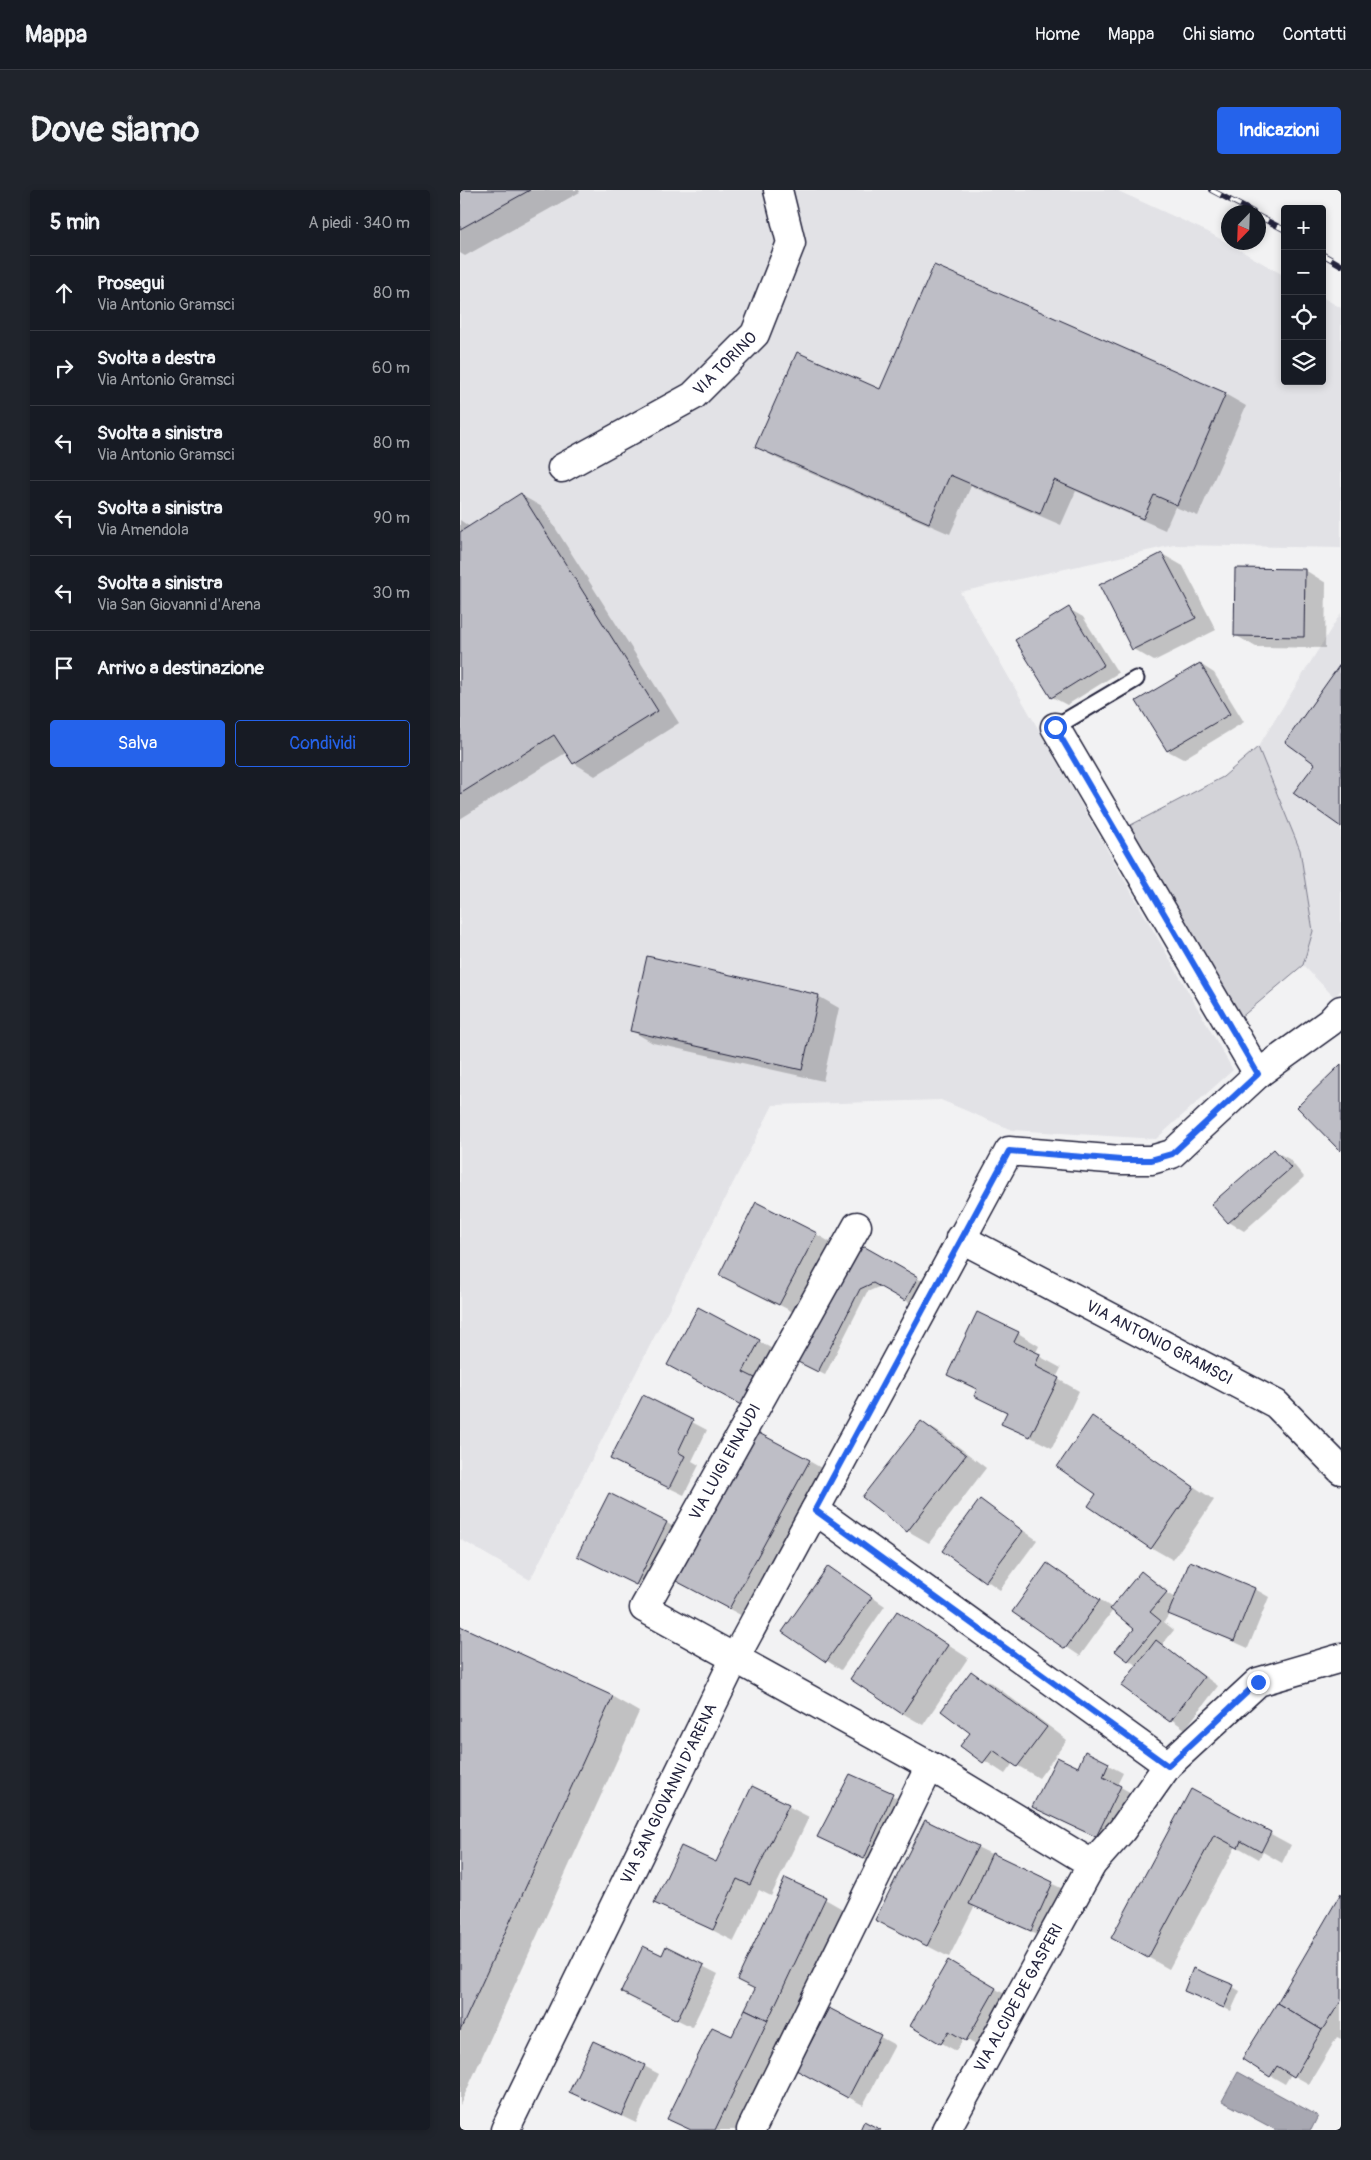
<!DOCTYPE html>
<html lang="it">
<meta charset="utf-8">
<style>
body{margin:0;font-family:Pangolin,sans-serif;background:#20242c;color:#f1f3f6}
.controls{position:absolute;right:15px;top:15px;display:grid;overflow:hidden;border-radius:5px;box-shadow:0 2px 8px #0003}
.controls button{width:45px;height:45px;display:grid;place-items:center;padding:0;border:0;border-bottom:1px solid #363941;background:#171b24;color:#f1f3f6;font:25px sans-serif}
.compass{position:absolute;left:761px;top:15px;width:45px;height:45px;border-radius:50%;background:#171b24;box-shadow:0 2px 8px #0003;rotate:203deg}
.stop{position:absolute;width:15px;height:15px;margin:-11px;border:4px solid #2563eb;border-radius:50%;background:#fff}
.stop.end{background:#2563eb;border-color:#fff;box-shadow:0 1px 5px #0008}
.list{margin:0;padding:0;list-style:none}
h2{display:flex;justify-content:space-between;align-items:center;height:65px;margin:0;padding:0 20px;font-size:21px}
h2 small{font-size:16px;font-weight:400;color:#9ea1a6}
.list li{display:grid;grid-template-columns:32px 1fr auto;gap:15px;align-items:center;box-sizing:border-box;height:75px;padding:0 20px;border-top:1px solid #363941}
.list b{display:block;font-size:19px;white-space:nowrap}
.list p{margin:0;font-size:16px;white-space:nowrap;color:#9ea1a6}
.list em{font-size:16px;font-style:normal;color:#9ea1a6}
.actions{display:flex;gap:10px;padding:15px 20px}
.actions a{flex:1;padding:11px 0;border:1px solid #2563eb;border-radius:5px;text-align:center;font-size:18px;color:#2563eb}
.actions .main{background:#2563eb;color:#fff}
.icon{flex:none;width:28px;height:28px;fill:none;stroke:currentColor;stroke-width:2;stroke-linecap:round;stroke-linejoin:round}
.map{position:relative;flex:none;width:881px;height:1940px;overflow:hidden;border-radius:5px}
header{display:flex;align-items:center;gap:30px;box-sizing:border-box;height:70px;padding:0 25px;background:#171b24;border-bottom:1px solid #363941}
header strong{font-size:24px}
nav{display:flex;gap:28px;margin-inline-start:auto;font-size:18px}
.intro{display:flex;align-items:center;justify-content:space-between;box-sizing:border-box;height:120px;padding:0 30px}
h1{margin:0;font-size:35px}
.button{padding:12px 22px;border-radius:5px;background:#2563eb;color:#fff;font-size:18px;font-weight:700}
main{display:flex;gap:30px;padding:0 30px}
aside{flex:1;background:#171b24;border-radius:5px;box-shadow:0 2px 8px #0003}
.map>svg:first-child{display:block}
</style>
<header>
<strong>Mappa</strong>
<nav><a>Home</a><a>Mappa</a><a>Chi siamo</a><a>Contatti</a></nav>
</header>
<div class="intro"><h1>Dove siamo</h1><a class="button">Indicazioni</a></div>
<main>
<aside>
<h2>5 min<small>A piedi · 340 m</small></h2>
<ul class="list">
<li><svg class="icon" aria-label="ahead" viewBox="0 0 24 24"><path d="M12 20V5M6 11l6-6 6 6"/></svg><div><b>Prosegui</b><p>Via Antonio Gramsci</p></div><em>80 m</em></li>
<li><svg class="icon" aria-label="right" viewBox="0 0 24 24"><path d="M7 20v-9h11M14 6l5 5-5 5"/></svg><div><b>Svolta a destra</b><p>Via Antonio Gramsci</p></div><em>60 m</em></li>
<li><svg class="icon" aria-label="left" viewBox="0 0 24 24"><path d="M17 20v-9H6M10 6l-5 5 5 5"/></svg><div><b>Svolta a sinistra</b><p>Via Antonio Gramsci</p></div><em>80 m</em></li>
<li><svg class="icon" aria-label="left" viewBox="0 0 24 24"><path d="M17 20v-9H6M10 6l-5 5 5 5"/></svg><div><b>Svolta a sinistra</b><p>Via Amendola</p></div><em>90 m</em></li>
<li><svg class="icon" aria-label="left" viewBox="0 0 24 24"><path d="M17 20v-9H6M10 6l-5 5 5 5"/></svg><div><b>Svolta a sinistra</b><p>Via San Giovanni d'Arena</p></div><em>30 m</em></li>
<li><svg class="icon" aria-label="arrive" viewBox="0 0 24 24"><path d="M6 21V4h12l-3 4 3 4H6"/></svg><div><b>Arrivo a destinazione</b></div></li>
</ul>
<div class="actions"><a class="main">Salva</a><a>Condividi</a></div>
</aside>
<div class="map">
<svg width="881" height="1940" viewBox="0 0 881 1940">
<rect width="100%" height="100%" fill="#f2f2f3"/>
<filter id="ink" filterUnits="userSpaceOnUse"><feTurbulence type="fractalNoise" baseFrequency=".02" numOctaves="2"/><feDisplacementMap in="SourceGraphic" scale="10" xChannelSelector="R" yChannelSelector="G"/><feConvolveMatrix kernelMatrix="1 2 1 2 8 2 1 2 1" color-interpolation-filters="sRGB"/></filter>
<g filter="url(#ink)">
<g fill="#e2e2e6">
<path d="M0,0H656L748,42L825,86V191H862V107L881,118V358L714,355L500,402L773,880L696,949L552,940L481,910L313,915L70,1390L0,1349Z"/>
<path d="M881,423V799L875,808L843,775L853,741L840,660L798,557Z"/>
</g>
<path fill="#d3d3d8" stroke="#7a7a8a" d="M798,557L840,660L853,741L843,775L779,829L669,636L763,587Z"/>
<path fill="#a8a8b2" stroke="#727282" d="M778,1882L858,1926L851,1940H816L762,1911Z"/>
<g fill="#0003">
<path d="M0,0H119L120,2L5,66L0,63Z"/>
<path d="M421,200L765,204L786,216L738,326L715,317L705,340L616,301L601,335L511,296L490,344L318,269L297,257Z"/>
<path d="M61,305L82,317L219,533L135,586L114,573L107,562L0,629V330L10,337Z"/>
<path d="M702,364L723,376L756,440L694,471L673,459Z"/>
<path d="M845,380L866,393L865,458L796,457L775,445Z"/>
<path d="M609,419L623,427L658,483L607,515L592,507Z"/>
<path d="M740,474L754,483L784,532L723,569L708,561L678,511Z"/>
<path d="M358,806L379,818L363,891L193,853L172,841Z"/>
<path d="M814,961L829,969L844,987L784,1041L769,1032L753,1014Z"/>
<path d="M356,1044L377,1056L341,1126L282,1096Z"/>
<path d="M404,1058L464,1092L452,1114L421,1096L407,1102L365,1185L343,1174Z"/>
<path d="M239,1119L320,1163L302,1226L230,1187Z"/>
<path d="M558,1143L579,1156L575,1164L601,1178L596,1188L619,1201L592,1258L543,1233L548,1223L515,1206L518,1201L488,1185Z"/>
<path d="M183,1206L247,1240L232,1271L239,1275L224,1305L166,1277Z"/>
<path d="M632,1228L754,1310L713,1370L692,1358L638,1304Z"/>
<path d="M461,1232L482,1244L526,1278L469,1353L448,1341Z"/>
<path d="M349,1271L370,1283L290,1430L239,1403Z"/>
<path d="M521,1311L577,1350L540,1400L484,1360Z"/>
<path d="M207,1333L221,1341L191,1402L119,1366Z"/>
<path d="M731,1373L795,1399L809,1407L788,1458L710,1423L704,1432L714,1440L702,1455L758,1496L725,1539L663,1495L678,1476L668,1470L676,1439L653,1420L620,1466L554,1421L587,1374L652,1418L682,1382L710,1402L702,1397L701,1400L717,1409Z"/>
<path d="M368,1377L425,1416L381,1480L323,1442Z"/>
<path d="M437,1422L508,1468L463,1535L442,1523Z"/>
<path d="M0,1437L153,1507L179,1522L0,1915Z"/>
<path d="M512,1482L533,1494L607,1550L579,1588L553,1573L545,1584L502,1556L512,1542Z"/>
<path d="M626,1563L663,1583L657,1595L675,1605L651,1655L588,1624L619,1579Z"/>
<path d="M390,1585L447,1613L418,1676L373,1654Z"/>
<path d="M293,1598L349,1627L311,1706L299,1700L274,1751L196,1712L256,1674Z"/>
<path d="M732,1601L831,1655L822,1673L803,1662L799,1669L776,1656L709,1779L673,1759Z"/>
<path d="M517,1657L607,1701L586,1749L515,1715L489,1767L438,1741Z"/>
<path d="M881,1706V1849L877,1847L849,1894L831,1884L825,1894L811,1886L818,1813Z"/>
<path d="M365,1709L386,1721L281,1940H230L209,1928L272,1848L296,1799L278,1789Z"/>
<path d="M207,1758L258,1784L232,1837L162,1802L202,1767Z"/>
<path d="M488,1772L550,1807L521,1858L504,1848L496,1861L452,1836Z"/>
<path d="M773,1797L780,1801L771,1821L725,1801Z"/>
<path d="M370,1820L435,1855L403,1915L352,1888Z"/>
<path d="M184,1876L199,1884L176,1933L111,1902Z"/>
</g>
<g fill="#bebec6" stroke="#22223b">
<path d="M0,0H70L0,39Z"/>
<path d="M474,75L766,203L717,315L694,305L683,329L594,290L580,324L490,285L469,333L295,257L337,162L420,199Z"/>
<path d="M61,303L198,521L113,574L94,545L0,604V342Z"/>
<path d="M702,363L736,428L672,460L639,395Z"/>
<path d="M775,378L845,379L844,447L774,446Z"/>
<path d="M609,417L644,475L591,508L555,450Z"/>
<path d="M740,473L770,524L707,561L676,511Z"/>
<path d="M881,473V637L833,603L855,574L825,552Z"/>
<path d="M187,766L359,805L342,880L170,841Z"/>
<path d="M881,874V960L880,961L837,917Z"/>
<path d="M814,959L831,978L768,1033L751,1014Z"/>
<path d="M296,1012L357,1043L319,1115L259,1085Z"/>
<path d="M405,1057L458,1087L445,1111L413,1093L400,1099L358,1182L334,1170L388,1062Z"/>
<path d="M238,1117L300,1150L283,1182L295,1188L281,1215L207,1175Z"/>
<path d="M517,1122L559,1142L554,1152L580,1164L575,1176L599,1188L570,1247L541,1234L547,1222L514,1206L517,1199L487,1185Z"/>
<path d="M183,1205L233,1230L218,1262L225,1266L209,1298L150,1269Z"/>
<path d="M632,1226L734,1297L691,1359L628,1316L636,1304L597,1277Z"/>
<path d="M461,1231L506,1265L447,1342L402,1307Z"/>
<path d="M297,1242L350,1270L269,1419L216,1391Z"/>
<path d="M149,1303L207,1332L176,1395L117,1366Z"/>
<path d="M520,1309L563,1341L525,1392L482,1361Z"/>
<path d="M730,1371L795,1398L774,1451L708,1424Z"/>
<path d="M587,1373L640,1410L605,1459L552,1422Z"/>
<path d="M368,1376L412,1407L366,1472L322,1442Z"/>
<path d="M681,1381L707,1402L690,1422L701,1431L668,1471L655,1461L674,1439L650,1419Z"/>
<path d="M437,1421L488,1455L442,1524L390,1489Z"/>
<path d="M0,1436L153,1506L0,1841Z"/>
<path d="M696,1450L744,1487L710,1532L661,1496Z"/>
<path d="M511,1481L587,1537L557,1577L533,1560L523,1573L500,1556L510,1543L481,1521Z"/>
<path d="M625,1561L649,1573L643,1587L661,1596L636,1647L572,1617L597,1567L618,1577Z"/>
<path d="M390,1584L433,1603L404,1669L357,1647Z"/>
<path d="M292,1596L329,1614L290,1695L277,1689L253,1740L194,1713L221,1656L256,1672Z"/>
<path d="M731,1599L811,1642L801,1662L781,1651L778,1658L754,1645L688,1768L651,1748Z"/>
<path d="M465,1630L518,1656L467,1756L415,1730Z"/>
<path d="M532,1663L593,1692L571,1741L509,1714Z"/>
<path d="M325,1688L366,1707L308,1830L285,1819L295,1799L277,1790Z"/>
<path d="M881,1703V1811L862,1840L817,1813Z"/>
<path d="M183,1756L202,1765L206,1756L244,1775L217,1830L161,1802Z"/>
<path d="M488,1770L536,1798L506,1851L489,1841L481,1854L450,1836Z"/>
<path d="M733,1778L774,1795L764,1818L724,1801Z"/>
<path d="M817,1813L862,1840L834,1887L817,1876L810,1887L782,1869Z"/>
<path d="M369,1818L421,1845L388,1908L336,1880Z"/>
<path d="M285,1819L308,1830L255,1940H231L207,1929L252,1837L272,1846Z"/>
<path d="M133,1851L185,1875L162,1926L109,1902Z"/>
<path d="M404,1931L421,1940H400Z"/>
</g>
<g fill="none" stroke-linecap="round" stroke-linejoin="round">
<g stroke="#22223b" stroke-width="19">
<path id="service" d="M595,537L676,489"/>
</g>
<g stroke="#22223b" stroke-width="31">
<g id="minor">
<path id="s1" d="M102,278L233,206L295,144L331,53L318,0"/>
<path d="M595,537L798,884"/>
<path d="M397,1036L184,1418L470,1576L632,1674"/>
<path id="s2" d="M500,1048L816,1214L881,1280"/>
<path d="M355,1320L708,1575"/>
<path id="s3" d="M45,1940L275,1468L549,961L661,970H691L712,964L798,884L870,832L881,820"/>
<path d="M291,1940L470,1576"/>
<path id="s4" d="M486,1940L632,1674L662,1640L708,1575L798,1492L881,1468"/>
</g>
</g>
<use href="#service" stroke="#fff" stroke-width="15"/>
<use href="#minor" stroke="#fff" stroke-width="28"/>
<g stroke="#22223b" stroke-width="5.5">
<g id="rail">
<path d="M751,0L793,22"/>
<path d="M798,26L825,40"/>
<path d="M862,64L881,75"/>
</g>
</g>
<use href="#rail" stroke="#fff" stroke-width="4" stroke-dasharray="11" stroke-linecap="butt"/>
</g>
</g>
<g fill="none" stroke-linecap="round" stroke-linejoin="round" filter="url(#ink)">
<path stroke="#2563eb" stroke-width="6" d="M595,537L798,884L712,964L691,970H661L549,961L355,1320L708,1576L798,1492"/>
</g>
<g text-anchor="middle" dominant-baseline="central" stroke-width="5" stroke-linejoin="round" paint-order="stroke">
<g font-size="16" fill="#22223b" stroke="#fff">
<text stroke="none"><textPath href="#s1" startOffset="195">VIA TORINO</textPath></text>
<text stroke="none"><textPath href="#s2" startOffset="225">VIA ANTONIO GRAMSCI</textPath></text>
<text transform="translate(265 1272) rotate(-61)">VIA LUIGI EINAUDI</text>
<text stroke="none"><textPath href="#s3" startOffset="374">VIA SAN GIOVANNI D'ARENA</textPath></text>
<text stroke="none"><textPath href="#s4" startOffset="151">VIA ALCIDE DE GASPERI</textPath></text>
</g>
</g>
</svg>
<div class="controls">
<button>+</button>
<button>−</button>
<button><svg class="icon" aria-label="locate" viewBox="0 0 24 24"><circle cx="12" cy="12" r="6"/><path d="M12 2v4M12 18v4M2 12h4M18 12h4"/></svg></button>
<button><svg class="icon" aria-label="layers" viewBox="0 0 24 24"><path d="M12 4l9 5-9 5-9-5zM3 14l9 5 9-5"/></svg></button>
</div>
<svg class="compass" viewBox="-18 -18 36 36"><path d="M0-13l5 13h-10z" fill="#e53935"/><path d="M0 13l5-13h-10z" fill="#9ea1a6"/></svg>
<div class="stop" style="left:595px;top:537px"></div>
<div class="stop end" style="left:798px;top:1492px"></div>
</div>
</main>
